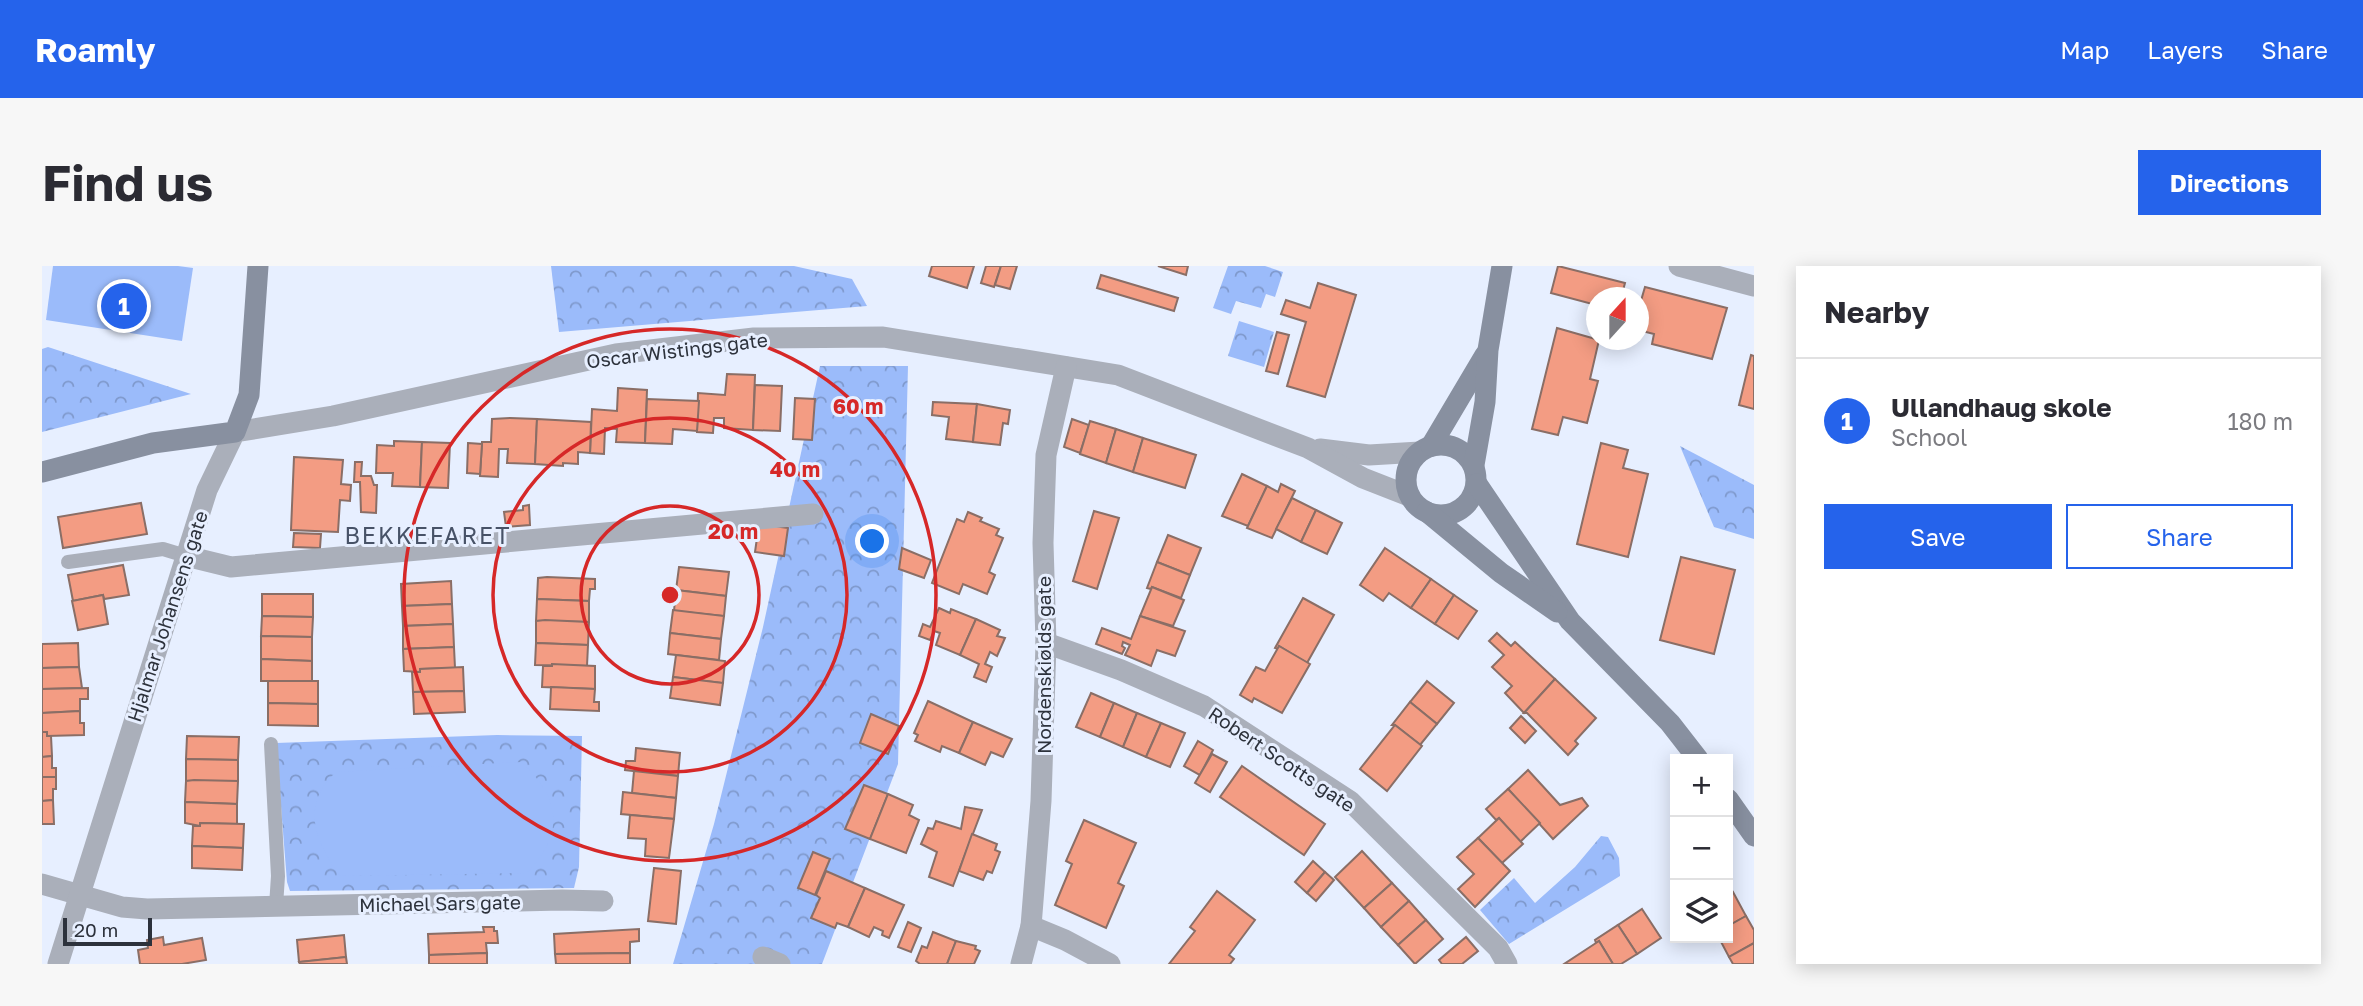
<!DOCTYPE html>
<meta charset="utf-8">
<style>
body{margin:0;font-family:"Golos Text",sans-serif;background:#f7f7f7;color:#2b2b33}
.controls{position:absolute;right:21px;bottom:21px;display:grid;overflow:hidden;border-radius:0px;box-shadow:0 4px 18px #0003}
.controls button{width:63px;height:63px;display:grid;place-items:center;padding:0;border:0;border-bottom:2px solid #e1e1e2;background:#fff;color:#2b2b33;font:35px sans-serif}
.compass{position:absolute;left:1544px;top:21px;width:63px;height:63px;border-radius:50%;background:#fff;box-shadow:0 4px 18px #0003;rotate:21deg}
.scale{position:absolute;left:21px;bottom:18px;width:89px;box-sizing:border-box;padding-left:7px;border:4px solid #2d323c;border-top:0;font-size:19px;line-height:24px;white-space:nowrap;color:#2d323c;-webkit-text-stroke:5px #e7efff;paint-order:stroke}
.you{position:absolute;left:831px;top:276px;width:24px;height:24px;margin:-18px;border:5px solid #fff;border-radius:50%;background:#1a73e8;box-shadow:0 0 0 10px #1a73e833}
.badge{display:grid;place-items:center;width:46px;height:46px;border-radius:50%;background:#2563eb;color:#fff;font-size:23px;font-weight:700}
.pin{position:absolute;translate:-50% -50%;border:4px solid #fff;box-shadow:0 2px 7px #0006}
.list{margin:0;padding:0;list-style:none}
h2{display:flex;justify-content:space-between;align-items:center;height:91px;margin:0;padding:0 28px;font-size:30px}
h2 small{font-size:23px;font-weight:400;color:#7c7c81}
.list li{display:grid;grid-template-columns:46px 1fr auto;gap:21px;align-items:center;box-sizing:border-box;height:126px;padding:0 28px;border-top:2px solid #e1e1e2}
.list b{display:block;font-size:26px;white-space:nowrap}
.list p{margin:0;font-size:23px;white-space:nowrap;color:#7c7c81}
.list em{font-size:23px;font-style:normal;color:#7c7c81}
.actions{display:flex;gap:14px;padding:21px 28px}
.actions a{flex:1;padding:16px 0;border:2px solid #2563eb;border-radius:0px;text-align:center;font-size:24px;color:#2563eb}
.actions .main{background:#2563eb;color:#fff}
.icon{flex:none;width:38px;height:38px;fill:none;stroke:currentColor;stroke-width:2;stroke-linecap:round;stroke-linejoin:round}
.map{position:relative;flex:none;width:1712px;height:698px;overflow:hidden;border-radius:0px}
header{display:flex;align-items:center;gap:42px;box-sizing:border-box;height:98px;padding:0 35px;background:#2563eb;color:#fff}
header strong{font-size:33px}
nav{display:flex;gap:38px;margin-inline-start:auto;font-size:24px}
.intro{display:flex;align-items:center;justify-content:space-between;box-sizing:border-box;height:168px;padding:0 42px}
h1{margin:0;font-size:49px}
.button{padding:18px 32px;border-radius:0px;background:#2563eb;color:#fff;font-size:24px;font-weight:700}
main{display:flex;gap:42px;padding:0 42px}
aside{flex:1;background:#fff;border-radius:0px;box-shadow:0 4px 18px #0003}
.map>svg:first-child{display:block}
</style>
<header>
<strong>Roamly</strong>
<nav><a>Map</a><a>Layers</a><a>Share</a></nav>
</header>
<div class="intro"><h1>Find us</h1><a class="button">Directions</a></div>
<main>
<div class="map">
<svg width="1712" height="698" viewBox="0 0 1712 698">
<defs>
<pattern id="park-crowns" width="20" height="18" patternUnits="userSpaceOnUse" patternTransform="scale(1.75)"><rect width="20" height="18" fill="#9bbbfa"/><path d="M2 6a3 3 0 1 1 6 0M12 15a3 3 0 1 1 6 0" fill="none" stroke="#7f99cc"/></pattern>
</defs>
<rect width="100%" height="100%" fill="#e7efff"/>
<g fill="url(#park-crowns)">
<path d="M509,0H752L810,13L825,40L517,66Z"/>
<path d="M1186,0H1223L1241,6L1233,31L1224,28L1219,42L1194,35L1189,48L1171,42Z"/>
<path d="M1197,55L1232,66L1222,101L1186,90Z"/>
<path d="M6,81L149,128L0,166V83Z"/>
<path d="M778,100H866L856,498L780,698H631L672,558L721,361Z"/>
<path d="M1638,180L1712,219V273L1672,261Z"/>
<path d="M455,469L540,470L537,601L532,622L248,625L245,616L234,477Z"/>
<path d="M1559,570L1566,571L1577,592L1578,610L1467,678L1438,644L1472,612L1493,637L1533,601Z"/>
</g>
<g fill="#9bbbfa">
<path d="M11,0H136L151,2L140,75L4,54Z"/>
<path d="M479,496C519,532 523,567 485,607L298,610C273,575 258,539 294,506Z"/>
</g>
<g fill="#f39c83" stroke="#8a6e66" stroke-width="2">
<path d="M890,0H932L925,22L887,10Z"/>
<path d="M944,0H959L952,21L939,17Z"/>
<path d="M959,0H975L968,23L953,19Z"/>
<path d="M1116,0H1146L1144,9Z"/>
<path d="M1516,0L1583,17L1579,32H1554V39L1509,27Z"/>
<path d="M1059,9L1136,32L1132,45L1055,22Z"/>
<path d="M1276,17L1314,29L1283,131L1245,120L1264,56L1239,48L1244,34L1268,42Z"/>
<path d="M1603,21L1685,42L1670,93L1610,78L1612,68L1596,64V45Z"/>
<path d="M1515,62L1557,74L1548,113L1556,115L1545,157L1521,151L1516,169L1490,163Z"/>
<path d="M1235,66L1247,69L1236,108L1224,105Z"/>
<path d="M1709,89L1712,90V143L1697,139Z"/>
<path d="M685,108L713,109L711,164L682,162V152H672L671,167L655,166L656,127L683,129Z"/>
<path d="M713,119L740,120L738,165L711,164Z"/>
<path d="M576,122L605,124L603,177L574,176L575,163L563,162L562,188L548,187L550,143L575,145Z"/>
<path d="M753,132L773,133L770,174L751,173Z"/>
<path d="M605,133L657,135L655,165L631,163L630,178L603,177Z"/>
<path d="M891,136L935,138L931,176L904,173L907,151L890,149Z"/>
<path d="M935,138L968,144L966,158L961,157L958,179L931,176Z"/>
<path d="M468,152L495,153L493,198L465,197L466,183H457L456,211L438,210L440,176H449L450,153Z"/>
<path d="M495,153L549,156L548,187L536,186V198L521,197V200L493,198Z"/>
<path d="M1030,153L1047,159L1038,187L1022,181Z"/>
<path d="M1048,155L1074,163L1064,197L1038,188Z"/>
<path d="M1074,163L1101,172L1091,206L1064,197Z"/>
<path d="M1101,172L1154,189L1143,222L1091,206Z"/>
<path d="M352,175L380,176L378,221L350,220L351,207H334L335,179L352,180Z"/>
<path d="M380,176L408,177L406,222L378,221Z"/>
<path d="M426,177L440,178L438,208L425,207Z"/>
<path d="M1559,177L1586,184L1581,202L1606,208L1586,291L1535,278Z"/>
<path d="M252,191L301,194L299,218L309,219L308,235L298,234L296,266L249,264Z"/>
<path d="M313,196H320L319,210H329L332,219H335L334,247L319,246L318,216H312Z"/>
<path d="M1200,208L1225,220L1206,260L1180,250Z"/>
<path d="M1239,218L1253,225L1230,272L1205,262L1225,220L1236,226Z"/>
<path d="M1250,232L1274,244L1259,276L1234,263Z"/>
<path d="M99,237L105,268L21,282L16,251Z"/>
<path d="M487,239L488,259L464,261L462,246L481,244V240Z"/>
<path d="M1274,244L1300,257L1285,288L1259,276Z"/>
<path d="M1052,245L1077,252L1055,323L1031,315Z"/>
<path d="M926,246L940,252L938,255L957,263L954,269L961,272L947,306L953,309L945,328L921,318L917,328L890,317L915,253L922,256Z"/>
<path d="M717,258L746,262L742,290L713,286Z"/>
<path d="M252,267L279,268L278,282L251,281Z"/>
<path d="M1126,269L1159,282L1148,309L1115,296Z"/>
<path d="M860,282L889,294L882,312L857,303Z"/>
<path d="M1343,282L1389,313L1369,342L1347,327L1341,335L1318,319Z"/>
<path d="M1639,291L1693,304L1672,388L1618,374Z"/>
<path d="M1115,296L1148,309L1139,332L1110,321L1109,323L1105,322Z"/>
<path d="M81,299L87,329L62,333L61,329L31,335L26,309Z"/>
<path d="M637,301L687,306L684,330L634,324Z"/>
<path d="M505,311L553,313V323H548L547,335L495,333L496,312Z"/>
<path d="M1389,313L1412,329L1393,358L1369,342Z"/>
<path d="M409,315L410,338L360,340L359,318Z"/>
<path d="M1110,321L1142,334L1131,360L1098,350Z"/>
<path d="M634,324L684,330L682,350L632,345Z"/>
<path d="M220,328H271V351L220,350Z"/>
<path d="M61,329L66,358L36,364L30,335Z"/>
<path d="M1412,329L1435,345L1416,373L1393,358Z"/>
<path d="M1261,332L1292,349L1265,397L1237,380L1236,383L1233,382Z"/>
<path d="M495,333L547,335V356L494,355Z"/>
<path d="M410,338L411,358L361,360L360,340Z"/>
<path d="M897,342L908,347L909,343L934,353L918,389L894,379L898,367L892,365L888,374L877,370L881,358L888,361Z"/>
<path d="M631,344L682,350L679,373L628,367Z"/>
<path d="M220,350L271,351L270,371L219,370Z"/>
<path d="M1098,350L1143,365L1133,390L1115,384L1109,400L1083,389L1088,379L1081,376L1080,380L1083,382L1080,388L1054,378L1060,362L1089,373Z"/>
<path d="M934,353L958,364L955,370L963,372L955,390L948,386L943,398L950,401L944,416L932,411L937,398L918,389Z"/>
<path d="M503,354L547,356L546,379L494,377V355Z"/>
<path d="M411,358L412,381L361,383V360Z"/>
<path d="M628,367L679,373L677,394L626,388Z"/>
<path d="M1455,367L1469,380L1473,376L1513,413L1482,447L1463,427L1470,420L1450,401L1462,389L1447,375Z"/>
<path d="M219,370L270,371V395L219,393Z"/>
<path d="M36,377L37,401L0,402V378Z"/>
<path d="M494,377L546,379L545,400L493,399Z"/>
<path d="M1237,380L1268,398L1240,447L1212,432L1210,436L1198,429L1214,401L1223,405Z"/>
<path d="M412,381L413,402L378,403V406L362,405L361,383Z"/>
<path d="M634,389L683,395L681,417L631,411Z"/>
<path d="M219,393L270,395V415H219Z"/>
<path d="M510,398L553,400V423L500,421L501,400H510Z"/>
<path d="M37,401L40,422L0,423V402Z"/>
<path d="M421,401L422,425L371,426L370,406H378V403Z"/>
<path d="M631,411L681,417L678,439L628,432Z"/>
<path d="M1513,413L1554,452L1533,475L1536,478L1526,489L1485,447H1482Z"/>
<path d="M226,415H276V438L226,437Z"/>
<path d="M1385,415L1412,437L1395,458L1368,436Z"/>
<path d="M509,421L553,423L552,436H557V445L508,443Z"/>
<path d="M46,422V433H38V445L0,447V423Z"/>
<path d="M422,425L423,446L372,448L371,426Z"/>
<path d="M1049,427L1072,437L1058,471L1034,461Z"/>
<path d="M886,435L931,456L917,487L900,480L898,486L873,475L876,469L872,467Z"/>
<path d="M1368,436L1395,458L1378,479L1353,459H1350Z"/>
<path d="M226,437L276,438V460L226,459Z"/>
<path d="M1072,437L1095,447L1081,481L1058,471Z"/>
<path d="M38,445V457H42V469L5,470V466H0V447Z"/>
<path d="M1095,447L1119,457L1104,491L1081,481Z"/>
<path d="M829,448L857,460L846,488L818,477Z"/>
<path d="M1479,450L1494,465L1483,477L1468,462Z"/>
<path d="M931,456L970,473L961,491L949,486L943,499L917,487Z"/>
<path d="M1119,457L1143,467L1128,501L1104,491Z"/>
<path d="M1353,459L1380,480L1345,525L1318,503Z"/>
<path d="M0,466H5V470H9L10,490L0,491Z"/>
<path d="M145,470L197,471L196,494L144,493Z"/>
<path d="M1156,475L1171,484L1158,509L1142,500Z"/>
<path d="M594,482L638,487L636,510L583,504L584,495H593Z"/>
<path d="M1170,488L1185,496L1168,526L1153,517Z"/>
<path d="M10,490V502H14V511H0V491Z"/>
<path d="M144,493L196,494V515H144Z"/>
<path d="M1200,500L1283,558L1262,589L1178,531Z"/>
<path d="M1486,504L1518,539L1540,532L1546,540L1511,573L1466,523Z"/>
<path d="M592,505L636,510L634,532L590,527Z"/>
<path d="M0,511H14V523H11V534L0,535Z"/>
<path d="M152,514L196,515L195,538L143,536L144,515Z"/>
<path d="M822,519L846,528L828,573L803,563Z"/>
<path d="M1466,523L1498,557L1478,576L1457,552L1454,554L1444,543Z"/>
<path d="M581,526L634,532L632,553L579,548Z"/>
<path d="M846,528L871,539L867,549L877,554L864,587L828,573Z"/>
<path d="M11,534L12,558H0V535Z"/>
<path d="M143,536L195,538V558L158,557V560L143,557Z"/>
<path d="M923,541L940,544L911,620L887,611L895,586L879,578L886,562L891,563L894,555L919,563Z"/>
<path d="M588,549L632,553L627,592L603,590L604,573L586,572Z"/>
<path d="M1457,552L1481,578L1460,597L1436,572Z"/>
<path d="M1042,554L1094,577L1076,617L1082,620L1064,662L1013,639L1030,598L1024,595Z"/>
<path d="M158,557L202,558L201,582L150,580L151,560H158Z"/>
<path d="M930,568L955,578L953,584L958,586L950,607L945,605L941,614L917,605Z"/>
<path d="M1436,572L1468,605L1433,641L1416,623L1432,608L1415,591Z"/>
<path d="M150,580L201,582L200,604L150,602Z"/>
<path d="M1320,585L1350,617L1322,642L1293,611Z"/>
<path d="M771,586L788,593L773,629L756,622Z"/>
<path d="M1271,595L1283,606L1265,627L1253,616Z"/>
<path d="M612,602L639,605L634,658L606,655Z"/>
<path d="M784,605L823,622L806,661L795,657L793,662L769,652L778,632L774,629Z"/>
<path d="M1283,606L1292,614L1274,635L1265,627Z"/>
<path d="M1350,617L1367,635L1339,661L1322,642Z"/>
<path d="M823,622L862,639L847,672L840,669L841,665L832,661L827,671L806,661Z"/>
<path d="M1175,625L1213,654L1187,689L1192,693L1188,698H1127L1153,665L1148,661Z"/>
<path d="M1691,626L1704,650L1686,660V629Z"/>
<path d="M1367,635L1384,654L1356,679L1339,661Z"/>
<path d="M1600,643L1619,672L1595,688L1576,659Z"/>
<path d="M1704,650L1712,664V677L1687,691L1677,672H1686V660Z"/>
<path d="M1384,654L1401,673L1373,698L1356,679Z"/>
<path d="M866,656L879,662L869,686L856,681Z"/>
<path d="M1576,659L1595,688L1579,698H1571L1557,675L1554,677L1553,674Z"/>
<path d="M441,661H452V665H455L456,677H444L445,687L387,689L386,668L442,666Z"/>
<path d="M597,663V675L588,676V687L513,688L512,668Z"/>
<path d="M891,666L914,675L905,698H878L874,695L880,680L885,682Z"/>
<path d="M302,669L304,691L257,696L255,674Z"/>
<path d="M121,671L122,679L160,672L164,694L140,698H98L96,684L106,682L105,674Z"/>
<path d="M1424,671L1436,685L1420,698H1400L1397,694Z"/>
<path d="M914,675L934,680L933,683L938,685L932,698H905Z"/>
<path d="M1557,675L1571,698H1522L1554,677Z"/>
<path d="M1712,677V698H1691L1687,691Z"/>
<path d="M445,687V698H387V689Z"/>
<path d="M588,687V698H514L513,688Z"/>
<path d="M304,691L305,698H258L257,696Z"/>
</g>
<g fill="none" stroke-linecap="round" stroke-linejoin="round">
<g stroke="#aaafba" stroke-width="14">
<path d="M26,296L121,283L144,290"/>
<path d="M229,478L236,610L234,640"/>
</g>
<g stroke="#aaafba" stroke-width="21">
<path d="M1637,0L1712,20"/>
<path d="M1278,183L1327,189L1378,186"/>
<path d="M144,290L189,301L771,248"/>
<path d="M1004,377L1079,404L1162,440L1308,535L1456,682L1465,698"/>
<path d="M0,618L80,641L105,643L520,634L561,635"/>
<path d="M989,660L1023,674L1068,698"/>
<path d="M721,691L738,698"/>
<path d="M16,698L165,224L193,166L291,150L574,88L712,72L841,71L1076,109L1266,182L1321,212L1367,230"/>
<path d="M979,698L989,660L999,535L1004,377L1001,277L1004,189L1024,101"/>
</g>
<g stroke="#8890a0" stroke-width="21">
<circle cx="1399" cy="214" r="35"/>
<path d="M1389,180L1443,89"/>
<path d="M1432,199L1443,136L1446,84L1460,0"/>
<path d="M0,206L111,177L193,166L207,129L216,0"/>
<path d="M1435,218L1528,355L1628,457L1656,493"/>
<path d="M1385,246L1459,307L1515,346"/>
<path d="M1686,533L1712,570"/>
</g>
</g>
<g fill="none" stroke="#d62828" stroke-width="3.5">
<circle cx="628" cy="329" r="89"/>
<circle cx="628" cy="329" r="177"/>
<circle cx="628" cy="329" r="266"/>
</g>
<g text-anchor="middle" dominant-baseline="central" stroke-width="6" stroke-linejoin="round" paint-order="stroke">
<g font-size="19" fill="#2d323c" stroke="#e7efff">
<text transform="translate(635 84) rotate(-7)">Oscar Wistings gate</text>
<text transform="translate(125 350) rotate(-72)">Hjalmar Johansens gate</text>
<text transform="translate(1001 399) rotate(-90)">Nordenskiølds gate</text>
<text transform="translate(1240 493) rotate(34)">Robert Scotts gate</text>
<text transform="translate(398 637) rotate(-1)">Michael Sars gate</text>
</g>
<g font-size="23" letter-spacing="2" fill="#475267" stroke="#e7efff">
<text x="386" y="269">BEKKEFARET</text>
</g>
</g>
<circle cx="628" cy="329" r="10" fill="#d62828" stroke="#e7efff" stroke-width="3.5"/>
<g font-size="21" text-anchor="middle" font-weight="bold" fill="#d62828" stroke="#e7efff" stroke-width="6" stroke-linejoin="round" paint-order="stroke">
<text x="816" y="148">60 m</text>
<text x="753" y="211">40 m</text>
<text x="691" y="273">20 m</text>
</g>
</svg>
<div class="controls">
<button>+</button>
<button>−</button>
<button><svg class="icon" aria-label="layers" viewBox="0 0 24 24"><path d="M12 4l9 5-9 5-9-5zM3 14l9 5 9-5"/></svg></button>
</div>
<svg class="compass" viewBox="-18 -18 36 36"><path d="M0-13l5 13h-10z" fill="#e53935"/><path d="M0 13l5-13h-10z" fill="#7c7c81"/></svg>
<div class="scale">20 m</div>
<div class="you"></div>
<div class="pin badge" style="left:82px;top:40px">1</div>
</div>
<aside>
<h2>Nearby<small></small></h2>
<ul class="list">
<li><span class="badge">1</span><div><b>Ullandhaug skole</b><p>School</p></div><em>180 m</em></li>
</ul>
<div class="actions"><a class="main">Save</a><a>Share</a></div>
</aside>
</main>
